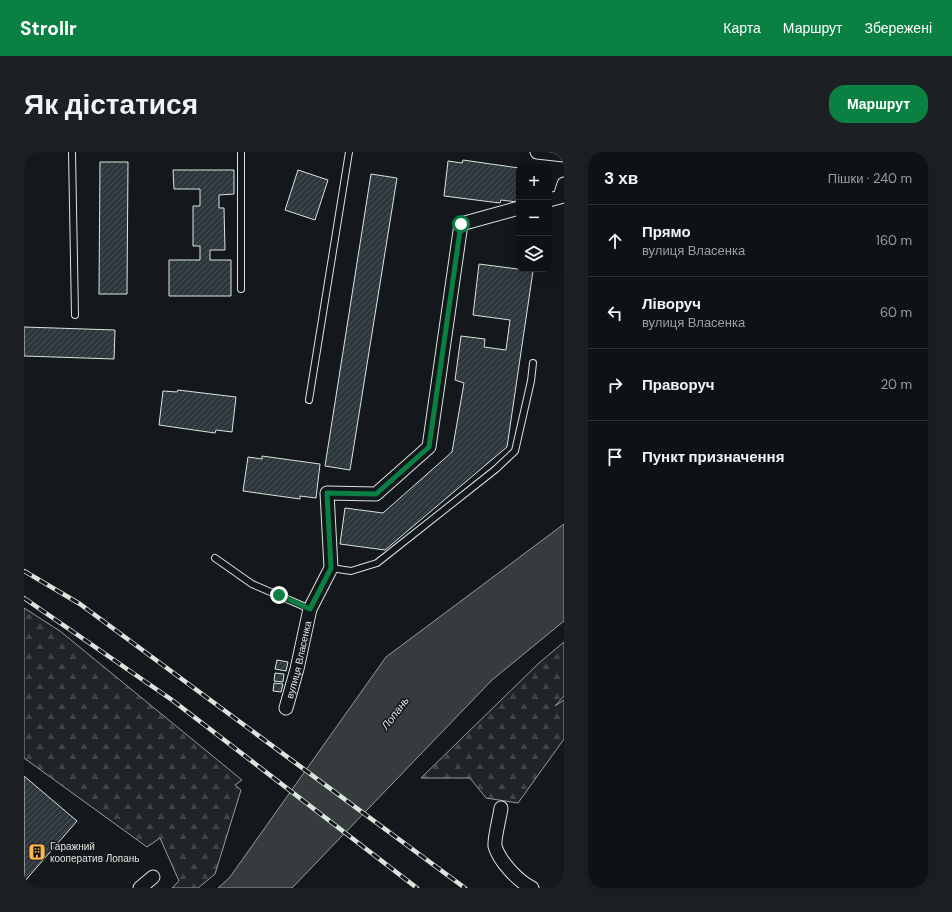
<!DOCTYPE html>
<html lang="uk">
<meta charset="utf-8">
<style>
body{margin:0;font-family:"DM Sans",sans-serif;background:#1d2022;color:#f1f3f6}
.controls{position:absolute;right:12px;top:12px;display:grid;overflow:hidden;border-radius:8px;box-shadow:0 4px 16px #0002}
.controls button{width:36px;height:36px;display:grid;place-items:center;padding:0;border:0;border-bottom:1px solid #2f3234;background:#0f1215;color:#f1f3f6;font:20px sans-serif}
.stop{position:absolute;width:12px;height:12px;margin:-9px;border:3px solid #0b8043;border-radius:50%;background:#fff}
.stop.end{background:#0b8043;border-color:#fff;box-shadow:0 1px 4px #0008}
.list{margin:0;padding:0;list-style:none}
h2{display:flex;justify-content:space-between;align-items:center;height:52px;margin:0;padding:0 16px;font-size:17px}
h2 small{font-size:13px;font-weight:400;color:#9b9ea0}
.list li{display:grid;grid-template-columns:26px 1fr auto;gap:12px;align-items:center;box-sizing:border-box;height:72px;padding:0 16px;border-top:1px solid #2f3234}
.list b{display:block;font-size:15px;white-space:nowrap}
.list p{margin:0;font-size:13px;white-space:nowrap;color:#9b9ea0}
.list em{font-size:13px;font-style:normal;color:#9b9ea0}
.icon{flex:none;width:22px;height:22px;fill:none;stroke:currentColor;stroke-width:2;stroke-linecap:round;stroke-linejoin:round}
.map{position:relative;flex:none;width:540px;height:736px;overflow:hidden;border-radius:16px}
header{display:flex;align-items:center;gap:24px;box-sizing:border-box;height:56px;padding:0 20px;background:#0b8043;color:#fff}
header strong{font-size:19px}
nav{display:flex;gap:22px;margin-inline-start:auto;font-size:14px}
.intro{display:flex;align-items:center;justify-content:space-between;box-sizing:border-box;height:96px;padding:0 24px}
h1{margin:0;font-size:28px}
.button{padding:10px 18px;border-radius:16px;background:#0b8043;color:#fff;font-size:14px;font-weight:700}
main{display:flex;gap:24px;padding:0 24px}
aside{flex:1;background:#0f1215;border-radius:16px;box-shadow:0 4px 16px #0002}
.map>svg:first-child{display:block}
</style>
<header>
<strong>Strollr</strong>
<nav><a>Карта</a><a>Маршрут</a><a>Збережені</a></nav>
</header>
<div class="intro"><h1>Як дістатися</h1><a class="button">Маршрут</a></div>
<main>
<div class="map">
<svg width="540" height="736" viewBox="0 0 540 736">
<defs>
<pattern id="forest-firs" width="22" height="20" patternUnits="userSpaceOnUse"><rect width="22" height="20" fill="#202428"/><path d="M5 1l3.5 6h-7zM16 11l3.5 6h-7z" fill="#404447"/></pattern>
<pattern id="building-hatch" width="6" height="6" patternUnits="userSpaceOnUse"><rect width="6" height="6" fill="#2c363c"/><path d="M-1 1l2-2M0 6l6-6M5 7l2-2" fill="none" stroke="#4a5358"/></pattern>
</defs>
<rect width="100%" height="100%" fill="#14181c"/>
<g fill="url(#forest-firs)" stroke="#939e99">
<path d="M0,456L36,479L218,628L211,633L217,638L191,722L174,736H148L155,729L136,686L123,695L0,606Z"/>
<path d="M540,490V544L531,554L540,548V587L494,651L462,646L446,626H397L515,511Z"/>
</g>
<path fill="#363b3e" stroke="#939e99" d="M540,372V469L468,528L268,736H194L206,725L362,505Z"/>
<g fill="url(#building-hatch)" stroke="#d8e6dc">
<path d="M439,8L495,16V32L493,50L477,48L476,51L420,44L424,9L438,11Z"/>
<path d="M76,10H104L103,142H75Z"/>
<path d="M149,18H210V42L195,43V56H200L201,98H186V108H207V144H145V108H176V94H169V54H176V37H150Z"/>
<path d="M274,18L304,28L291,68L261,58Z"/>
<path d="M347,22L373,26L326,318L301,314Z"/>
<path d="M455,112L509,119L483,295L361,398L316,392L321,356L359,361L428,300L440,231L431,228L437,184L461,187L460,195L482,198L486,168L449,163Z"/>
<path d="M0,175L91,178L90,207L0,204Z"/>
<path d="M154,238L212,245L208,280L192,278L191,281L135,273L139,239L153,240Z"/>
<path d="M238,304L296,312L292,346L276,344V347L219,339L224,305L238,307Z"/>
<path d="M253,508L264,510L262,519L251,517Z"/>
<path d="M251,521L260,522L259,530L250,529Z"/>
<path d="M250,531L259,532L257,540L249,539Z"/>
<path d="M0,624L53,669L0,730Z"/>
</g>
<g fill="none" stroke-linecap="round" stroke-linejoin="round">
<g stroke="#d8e6dc" stroke-width="8">
<g id="service">
<path d="M48,0L51,163"/>
<path d="M217,0V137"/>
<path d="M285,248L325,0"/>
<path d="M191,406L228,432L286,457"/>
<path d="M307,416L327,419L353,411L472,317L491,299L507,229L509,211"/>
</g>
</g>
<g stroke="#d8e6dc" stroke-width="15">
<g id="minor">
<path d="M513,0L540,3"/>
<path d="M525,48L536,45L540,32"/>
<path id="s1" d="M262,556L273,517L286,457L307,416L303,341L352,342L405,295L437,72L495,56"/>
<path d="M477,656C476,665 470,686 471,694C475,709 494,729 508,736"/>
<path d="M116,736L129,725"/>
</g>
</g>
<use href="#service" stroke="#14181c" stroke-width="6"/>
<use href="#minor" stroke="#14181c" stroke-width="13"/>
<g stroke="#d8e6dc" stroke-width="4.5">
<g id="rail">
<path d="M0,419L56,452L441,736"/>
<path d="M0,446L148,548L393,736"/>
</g>
</g>
<use href="#rail" stroke="#14181c" stroke-width="3" stroke-dasharray="9" stroke-linecap="butt"/>
</g>
<g fill="none" stroke-linecap="round" stroke-linejoin="round">
<path stroke="#0b8043" stroke-width="5" d="M255,443L286,457L307,416L303,341L352,342L405,295L437,72"/>
</g>
<defs>
<g id="building-square" transform="scale(0.9)"><rect x="-9" y="-9" width="18" height="18" rx="4" fill="#ffb74d" stroke="#14181c"/><path d="M-4-6H4V6H1V3H-1V6H-4ZM-2.5-4.3h1.7v1.8h-1.7ZM.8-4.3h1.7v1.8H.8ZM-2.5-1h1.7V.8h-1.7ZM.8-1h1.7V.8H.8Z" fill="#111"/></g>
</defs>
<g fill-rule="evenodd">
<use href="#building-square" x="13" y="700"/>
</g>
<g text-anchor="middle" dominant-baseline="central" stroke-width="3" stroke-linejoin="round" paint-order="stroke">
<g font-size="10" fill="#d8e6dc" stroke="#14181c">
<text stroke="none"><textPath href="#s1" startOffset="50">вулиця Власенка</textPath></text>
</g>
<g font-size="10" fill="#d8e6dc" stroke="#14181c" text-anchor="start">
<text x="26" y="694">Гаражний<tspan x="26" dy="12">кооператив Лопань</tspan></text>
</g>
<g font-size="11" font-style="italic" fill="#d8e6dc" stroke="#14181c">
<text transform="translate(371 561) rotate(-53)">Лопань</text>
</g>
</g>
</svg>
<div class="controls">
<button>+</button>
<button>−</button>
<button><svg class="icon" aria-label="layers" viewBox="0 0 24 24"><path d="M12 4l9 5-9 5-9-5zM3 14l9 5 9-5"/></svg></button>
</div>
<div class="stop" style="left:437px;top:72px"></div>
<div class="stop end" style="left:255px;top:443px"></div>
</div>
<aside>
<h2>3 хв<small>Пішки · 240 m</small></h2>
<ul class="list">
<li><svg class="icon" aria-label="ahead" viewBox="0 0 24 24"><path d="M12 20V5M6 11l6-6 6 6"/></svg><div><b>Прямо</b><p>вулиця Власенка</p></div><em>160 m</em></li>
<li><svg class="icon" aria-label="left" viewBox="0 0 24 24"><path d="M17 20v-9H6M10 6l-5 5 5 5"/></svg><div><b>Ліворуч</b><p>вулиця Власенка</p></div><em>60 m</em></li>
<li><svg class="icon" aria-label="right" viewBox="0 0 24 24"><path d="M7 20v-9h11M14 6l5 5-5 5"/></svg><div><b>Праворуч</b></div><em>20 m</em></li>
<li><svg class="icon" aria-label="arrive" viewBox="0 0 24 24"><path d="M6 21V4h12l-3 4 3 4H6"/></svg><div><b>Пункт призначення</b></div></li>
</ul>
</aside>
</main>
